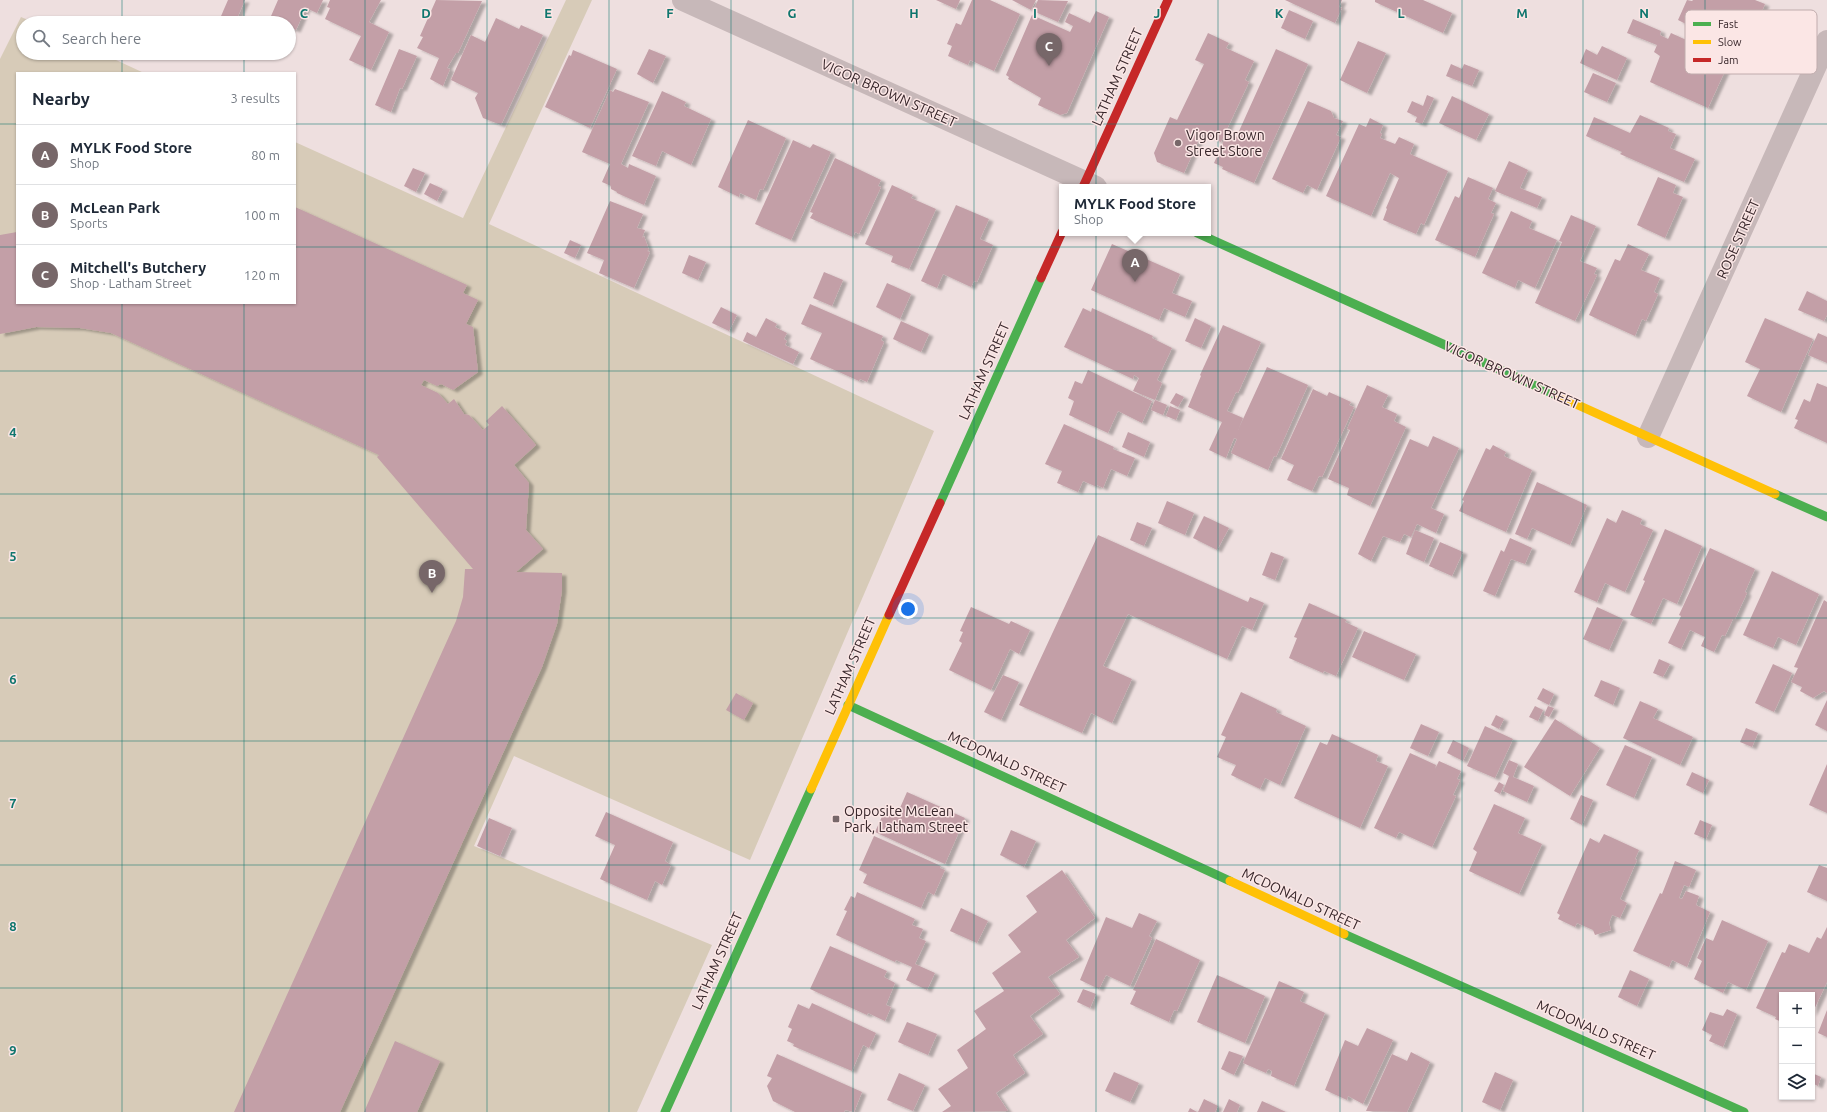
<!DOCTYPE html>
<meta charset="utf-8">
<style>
body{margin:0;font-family:Ubuntu,sans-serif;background:#f6f6f7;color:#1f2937}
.controls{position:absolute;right:12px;bottom:12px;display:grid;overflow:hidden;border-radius:0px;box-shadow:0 1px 3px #0004}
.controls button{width:36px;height:36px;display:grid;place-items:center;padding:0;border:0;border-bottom:1px solid #e0e1e3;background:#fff;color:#1f2937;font:20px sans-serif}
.you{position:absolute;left:908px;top:609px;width:14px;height:14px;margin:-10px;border:3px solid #fff;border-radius:50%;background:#1a73e8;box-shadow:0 0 0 6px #1a73e833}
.badge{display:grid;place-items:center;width:26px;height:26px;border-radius:50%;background:#776769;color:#fff;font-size:13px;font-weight:700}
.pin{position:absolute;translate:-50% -33px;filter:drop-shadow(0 1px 2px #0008)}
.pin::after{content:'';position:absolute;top:21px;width:14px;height:12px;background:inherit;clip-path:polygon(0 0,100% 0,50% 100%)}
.popup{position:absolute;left:1059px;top:184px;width:152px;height:52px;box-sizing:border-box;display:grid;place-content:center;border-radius:0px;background:#fff;filter:drop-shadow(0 1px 3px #0005);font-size:13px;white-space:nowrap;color:#747a83}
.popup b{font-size:15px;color:#1f2937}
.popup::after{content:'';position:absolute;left:50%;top:100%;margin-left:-8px;border:8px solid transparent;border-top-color:#fff}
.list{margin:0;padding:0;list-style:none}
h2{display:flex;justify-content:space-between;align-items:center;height:52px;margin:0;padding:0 16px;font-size:17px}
h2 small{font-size:13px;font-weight:400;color:#747a83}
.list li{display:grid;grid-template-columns:26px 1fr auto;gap:12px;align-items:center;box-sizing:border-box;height:60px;padding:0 16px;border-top:1px solid #e0e1e3}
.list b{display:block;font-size:15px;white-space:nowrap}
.list p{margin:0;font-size:13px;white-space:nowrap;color:#747a83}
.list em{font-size:13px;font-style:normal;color:#747a83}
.icon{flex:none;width:22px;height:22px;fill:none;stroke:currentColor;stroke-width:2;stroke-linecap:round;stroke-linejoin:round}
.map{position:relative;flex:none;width:1827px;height:1112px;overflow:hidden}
.search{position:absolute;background:#fff;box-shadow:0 1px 3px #0004;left:16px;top:16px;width:280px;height:44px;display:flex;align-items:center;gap:10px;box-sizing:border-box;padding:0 14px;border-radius:22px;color:#747a83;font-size:15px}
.panel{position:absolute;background:#fff;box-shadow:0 1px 3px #0004;left:16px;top:72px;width:280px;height:232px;border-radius:0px}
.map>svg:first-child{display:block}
</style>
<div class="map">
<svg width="1827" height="1112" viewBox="0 0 1827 1112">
<defs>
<filter id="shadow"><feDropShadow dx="4.5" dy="2.5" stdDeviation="1" flood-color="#0004"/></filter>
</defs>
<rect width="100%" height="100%" fill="#eedfdf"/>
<path fill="#d7cbb8" d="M566,0H592L489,224L934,431L750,860L514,756L474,846L712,945L637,1112H0V59L21,17L35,23H23V53H101L144,73H17V303H295V142L463,218Z"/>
<g fill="#c39fa7" filter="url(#shadow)">
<path d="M228,0H245L235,23H218Z"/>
<path d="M278,0H323L317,13L306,8L296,30L290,28L289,31V23H268Z"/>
<path d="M330,0H381L369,22L389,32L371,70L349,60L361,36L325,19L330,8L327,7Z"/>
<path d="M436,0L482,1L458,53H456L447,68L450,69L443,86L430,79L439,58L417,48L423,37L420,36Z"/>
<path d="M936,0H960L956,9Z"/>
<path d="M972,0H990L1020,14L994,71L970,60L968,65L948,56L952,46L947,44L956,23L961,25Z"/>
<path d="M1012,0H1036L1031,10Z"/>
<path d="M1038,0L1068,1L1058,22L1033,11Z"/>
<path d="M1285,0H1342L1339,7L1342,8L1335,23Z"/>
<path d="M1375,0H1423L1452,13L1443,33L1375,2Z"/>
<path d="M1687,0L1692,1L1693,0H1755L1765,4L1755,27L1750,24L1739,48L1734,46L1733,47L1691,29L1692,27L1678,20Z"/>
<path d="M1289,10L1313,21L1305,39L1281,28Z"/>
<path d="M1096,11L1109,17L1067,113L1060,115L1038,105L1041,98L1008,79L1009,77L1006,75L1032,15L1070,32L1073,26L1065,22L1069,13L1090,23Z"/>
<path d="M496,18L519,29L521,25L543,35L501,125L483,118L475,98L478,93L451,80L471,35L485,42Z"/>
<path d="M1633,19L1661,31L1660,35L1668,39L1671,33L1730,60L1708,108L1650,82L1660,56L1654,52L1657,45L1627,33Z"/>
<path d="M1208,33L1229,43L1226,48L1254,61L1245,80L1249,82L1221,142L1202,133L1184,173L1157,162L1154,153L1170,117L1177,120L1204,64L1195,60Z"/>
<path d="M1358,41L1386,53L1367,93L1340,80Z"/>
<path d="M1602,46L1627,58L1617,80L1580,63L1586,49L1597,55Z"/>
<path d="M399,49L417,56L402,89L400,88L391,112L375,105Z"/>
<path d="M649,49L666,56L653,83L637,74Z"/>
<path d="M1276,49L1308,64L1254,183L1222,169L1223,167L1214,163L1226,136L1235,140Z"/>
<path d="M573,50L617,69L590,128L545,107L569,55L571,56Z"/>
<path d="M1451,64L1462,69L1464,64L1479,70L1472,86L1446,76Z"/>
<path d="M1593,73L1616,83L1607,102L1584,92Z"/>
<path d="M615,89L649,102L621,164L628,168L629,164L656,176L644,205L617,193V192L611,189V186L602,182L610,164L582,152L610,90L613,92Z"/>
<path d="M662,91L686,102L684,106L711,119L691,165L662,151L656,166L632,156Z"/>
<path d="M1427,95L1434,98L1422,124L1415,122L1417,117L1407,112L1412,101L1423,106Z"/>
<path d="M1452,96L1489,114L1476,140L1439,123Z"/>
<path d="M1308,101L1331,111L1334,118L1343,121L1336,135L1341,137L1317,190L1307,185L1303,193L1272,179Z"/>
<path d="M1640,115L1669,128L1668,131L1676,134L1670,148L1695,159L1684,182L1620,154L1622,152L1586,136L1594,117L1630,133Z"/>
<path d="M1370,118L1383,125L1380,133L1382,134L1380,138L1395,144L1399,137L1414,144L1410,154L1448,171L1424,225L1421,223L1416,234L1383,220L1387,209L1386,208L1399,178L1390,173L1371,216L1326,196L1359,124L1366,127Z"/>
<path d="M748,120L786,138L763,190L760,189L756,200L740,193L739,197L718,187Z"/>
<path d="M793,140L810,148L813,144L831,152L791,240L755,224Z"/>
<path d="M835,158L881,180L878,186L881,187L859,234L855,232L853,237L810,218L813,213L810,212Z"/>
<path d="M1509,161L1528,170L1520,188L1542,197L1537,208L1495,191Z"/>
<path d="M413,168L425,173L416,192L404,186Z"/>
<path d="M1468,177L1493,188L1488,199L1496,203L1491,213L1494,214L1475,257L1435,240L1455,196L1459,198Z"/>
<path d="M1658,177L1676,185L1673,193L1683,197L1665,238L1637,225Z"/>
<path d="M430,183L443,189L437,201L424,194Z"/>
<path d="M892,185L913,195L911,198L936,209L909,269L891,262L893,256L865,244Z"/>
<path d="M610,201L643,214L637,228L645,230L642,238L644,236L649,250L647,251L650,252L634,288L599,273L604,260L587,253Z"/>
<path d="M956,205L989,219L980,239L993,245L977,282L974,281L971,287L943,274L937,288L921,281Z"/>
<path d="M295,207L467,285L463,293L478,300L466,324L473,327L478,372L453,390L441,384L437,386L424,380L421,385L438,393L448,404L454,399L464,414L469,415L483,430L489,425L486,421L502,406L536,445L514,465L529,483L526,530L543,549L516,572L562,573V590L557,624L542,667L340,1112H234L456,621L463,597L465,569H473L377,457L379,455L111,333L80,328L36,327L0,334V235L17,232V303H295Z"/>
<path d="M1511,211L1532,221L1529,228L1557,240L1535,288L1518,280L1515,288L1482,273Z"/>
<path d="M1571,215L1596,226L1580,261L1597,268L1594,274L1597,275L1575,321L1535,303L1562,242L1559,241Z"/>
<path d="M570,240L581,245L575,258L564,253Z"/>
<path d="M1112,244L1180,274L1172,293L1192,301L1185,317L1164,308L1159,320L1091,290Z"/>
<path d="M1628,244L1649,254L1641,270L1660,278L1654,292L1658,294L1646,321L1642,319L1635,336L1589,315L1615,259L1620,261Z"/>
<path d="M689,255L706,262L698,280L682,273Z"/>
<path d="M824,272L843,280L832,306L813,298Z"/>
<path d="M887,283L911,294L900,319L876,307Z"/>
<path d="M1807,291L1827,301V315L1824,321L1798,310Z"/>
<path d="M810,304L883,336L881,340L884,342L867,382L860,379L859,381L810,359L822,333L801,324Z"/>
<path d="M721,307L737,315L729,331L712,323Z"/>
<path d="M1083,308L1091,312L1092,308L1153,336L1152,338L1172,348L1157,380L1162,383L1155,400L1133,391L1139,378L1134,375L1133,379L1064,347Z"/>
<path d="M766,318L777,324L775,327L787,333L784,339L787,341L785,345L799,352L793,364L743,341L747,332L756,337Z"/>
<path d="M1195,318L1211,326L1201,348L1185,341Z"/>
<path d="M1765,318L1813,339L1781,412L1747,396L1760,369L1745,362Z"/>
<path d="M901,321L929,334L921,352L893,339Z"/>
<path d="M1223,325L1261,342L1238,393L1236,392L1227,411L1243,418L1238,430L1267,367L1308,385L1276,457L1274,456L1268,470L1231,453L1237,439L1234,438L1226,458L1209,450L1222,422L1188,407L1201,376L1200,375Z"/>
<path d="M1818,333L1827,337V363L1808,355Z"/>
<path d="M1088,370L1152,401L1142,423L1118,411L1108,433L1069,415L1074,401L1068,398L1075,381L1082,384Z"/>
<path d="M1817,383L1827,387V443L1794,428L1798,420L1795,419L1804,399L1810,402Z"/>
<path d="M1367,385L1388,395L1382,407L1397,414L1394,421L1406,427L1370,506L1347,495L1349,488L1328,479L1350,430L1347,429Z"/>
<path d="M1313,389L1327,396L1329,392L1351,402L1349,405L1354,407L1322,477L1319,476L1312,491L1287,480L1294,465L1281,459Z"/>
<path d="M1176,393L1184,397L1178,407L1170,403Z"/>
<path d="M1155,400L1167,405L1163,415L1151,410Z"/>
<path d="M1170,406L1180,410L1176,420L1166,416Z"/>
<path d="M1064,424L1114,447L1113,449L1135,458L1127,476L1111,469L1103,488L1097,485V487L1083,481L1078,492L1057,483L1062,471L1045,464Z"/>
<path d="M1128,432L1150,442L1144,457L1122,447Z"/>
<path d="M1433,436L1459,448L1431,508L1444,514L1436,533L1417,524L1411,537L1404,534L1400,542L1383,536L1371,561L1358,554L1410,439L1428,447Z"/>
<path d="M1493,445L1506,452L1504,456L1532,470L1506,532L1459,511L1464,501L1462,500L1486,448L1490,450Z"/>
<path d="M1537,482L1587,505L1570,545L1532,528L1527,539L1515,534Z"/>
<path d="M1167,501L1194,513L1185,535L1158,523Z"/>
<path d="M1622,510L1642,519L1640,524L1653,530L1625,592L1605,583L1597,602L1574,592L1607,518L1616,523Z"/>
<path d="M1204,516L1229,528L1217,550L1193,538Z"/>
<path d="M1137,522L1152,528L1144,546L1130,540Z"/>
<path d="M1665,529L1702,546L1677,604L1663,598L1651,624L1630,615L1645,581L1643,580Z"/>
<path d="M1415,530L1434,538L1424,562L1406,554Z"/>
<path d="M1098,535L1248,602L1250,597L1264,603L1252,630L1242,626L1227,659L1128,614L1103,666L1132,679L1112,723L1091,713L1082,733L1019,705Z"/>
<path d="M1510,538L1532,548L1525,564L1511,559L1495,596L1483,591L1501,550L1504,552Z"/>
<path d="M1440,542L1463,552L1452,576L1429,566Z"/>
<path d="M1710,548L1755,569L1745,592L1747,593L1735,619H1733L1725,636L1722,635L1714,652L1701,646L1705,637L1690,630L1681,649L1668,643L1681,616L1679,615Z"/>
<path d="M1271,552L1284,557L1275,580L1262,575Z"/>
<path d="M1772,571L1819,594L1796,645L1778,637L1773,648L1743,635Z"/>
<path d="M1824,600L1827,602V693L1824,691L1813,698L1800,691L1802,687L1791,682L1798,668L1794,667Z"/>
<path d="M1309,603L1347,620L1345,622L1358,628L1336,676L1324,671L1323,673L1289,658L1297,638L1294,637Z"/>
<path d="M971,607L1009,624L1011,621L1030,630L1019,654L1010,649L991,690L949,670L962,643L959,641L963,632L960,631Z"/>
<path d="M1597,607L1623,619L1609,650L1583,639Z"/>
<path d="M1364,631L1416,654L1404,680L1352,657Z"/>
<path d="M1659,659L1670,664L1663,677L1653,673Z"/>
<path d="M1773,664L1792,673L1774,712L1755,703Z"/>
<path d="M1003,675L1019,682L1001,720L984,712Z"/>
<path d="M1601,680L1620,688L1613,705L1594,696Z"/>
<path d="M1543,688L1554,694L1549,705L1537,699Z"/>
<path d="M1241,692L1277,709L1276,712L1306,726L1280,785L1265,778L1260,789L1231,775L1236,765L1217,757L1226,737L1221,735Z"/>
<path d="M736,693L753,703L744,720L726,710Z"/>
<path d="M1827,700V731L1815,725Z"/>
<path d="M1640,701L1658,709L1653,718L1693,737L1680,765L1623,738Z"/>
<path d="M1535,706L1543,710L1538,721L1529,717Z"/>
<path d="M1548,706L1554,708L1549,717L1544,715Z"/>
<path d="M1496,715L1504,719L1499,729L1491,725Z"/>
<path d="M1555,719L1600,748L1570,796L1524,767Z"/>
<path d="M1421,724L1439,732L1428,756L1410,748Z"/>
<path d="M1485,726L1513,739L1495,778L1467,766Z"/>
<path d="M1746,728L1758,733L1752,747L1740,742Z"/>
<path d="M1332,734L1378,755L1376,761L1388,766L1360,828L1294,798L1320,742L1327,745Z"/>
<path d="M1453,740L1469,748L1463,761L1447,753Z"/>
<path d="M1625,745L1652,757L1634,798L1606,785Z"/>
<path d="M1410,753L1436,765L1435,769L1439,761L1461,771L1457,779L1460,780L1453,795L1456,796L1432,847L1399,832L1396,838L1374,828Z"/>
<path d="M1509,760L1518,764L1513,777L1534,786L1527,802L1503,791L1509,776L1503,773Z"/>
<path d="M1827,764V813L1809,805Z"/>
<path d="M1692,772L1709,780L1703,793L1686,785Z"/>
<path d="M1499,782L1504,785L1500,794L1494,791Z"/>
<path d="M907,792L965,818L945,864L875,832L884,812L896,817Z"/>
<path d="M1581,795L1593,800L1582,825L1570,819Z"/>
<path d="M1494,804L1525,818L1518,833L1542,844L1519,894L1469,871L1477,852L1473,849Z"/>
<path d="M606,812L673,842L665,861L671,865L662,885L655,881L647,900L600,879L615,845L595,836Z"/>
<path d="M489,818L512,828L500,856L477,846Z"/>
<path d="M1700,820L1712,825L1706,839L1694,834Z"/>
<path d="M1011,830L1036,841L1024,867L1000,855Z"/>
<path d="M1604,834L1639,850L1635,859L1637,860L1620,899L1627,903L1620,918L1612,915L1609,923L1611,930L1595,935L1593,930L1577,923L1575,927L1558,919L1560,915L1557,913L1590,838L1599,843Z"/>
<path d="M874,836L941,866L940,868L945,870L934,895L928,892L921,908L863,883L867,874L859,870Z"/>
<path d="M1675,861L1696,870L1689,887L1684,885L1679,898L1682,899L1686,891L1699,896L1696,905L1710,912L1687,967L1672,960L1669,967L1633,951L1660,893L1662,894Z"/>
<path d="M1819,865L1827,868V901L1807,892Z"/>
<path d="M1062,870L1095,918L1066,940L1079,957L1048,977L1060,994L1030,1016L1043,1034L1013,1055L1025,1073L996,1093L1008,1111L942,1112L951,1106L938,1089L968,1068L957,1050L986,1029L974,1011L1004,991L992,973L1021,952L1008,935L1037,912L1026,896Z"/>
<path d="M857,892L915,919L912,925L923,929L919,938L926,941L915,964L935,973L927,990L906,980L912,967L896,960L895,962L836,935L847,911L844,910L851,896L855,898Z"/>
<path d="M961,908L988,921L977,943L950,931Z"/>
<path d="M1139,913L1157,921L1149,936L1152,938L1130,986L1106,975L1099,989L1080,980L1106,917L1132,928Z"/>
<path d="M1722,920L1768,941L1746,990L1728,982L1723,993L1694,979L1702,961L1697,958L1706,938L1713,941Z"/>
<path d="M1827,927V982L1812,1014V995H1782V1022L1775,1019L1776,1017L1756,1008L1782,952L1785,953L1789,944L1809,953L1817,937L1821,939Z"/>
<path d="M1156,939L1200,960L1177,1011L1174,1010L1169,1022L1130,1004L1136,991L1133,990Z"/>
<path d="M830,946L887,971L884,977L895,983L886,1005L891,1007L885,1021L868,1013L867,1015L810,989Z"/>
<path d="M1630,970L1649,979L1637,1006L1618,997Z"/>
<path d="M1217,975L1265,996L1245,1043L1197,1022Z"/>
<path d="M1279,981L1304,992L1300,1001L1325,1013L1294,1086L1271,1076L1272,1071L1268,1069L1266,1073L1243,1063Z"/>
<path d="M1083,989L1096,994L1090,1008L1077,1002Z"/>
<path d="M812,1003L876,1033L869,1048L863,1045L852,1071L793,1046L794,1044L787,1041L792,1029L788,1027L798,1004L809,1009Z"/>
<path d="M1727,1009L1737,1014L1723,1047L1709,1041L1712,1035L1702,1030L1710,1012L1723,1016Z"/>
<path d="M1827,1010V1037L1818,1033Z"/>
<path d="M907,1022L937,1034L928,1055L898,1042Z"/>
<path d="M1367,1028L1393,1040L1363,1104L1348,1096L1347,1100L1325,1090L1345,1040L1358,1046Z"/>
<path d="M395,1041L440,1061L417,1112H364Z"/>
<path d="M1229,1051L1243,1056L1234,1075L1221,1069Z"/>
<path d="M1411,1052L1430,1062L1407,1112L1366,1111L1392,1054L1407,1061Z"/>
<path d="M777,1054L862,1092L854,1112L845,1110L844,1112H795L773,1101L767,1086L772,1078L767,1076Z"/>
<path d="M1114,1072L1139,1083L1130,1102L1105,1091Z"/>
<path d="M1495,1072L1513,1080L1500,1110L1482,1102Z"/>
<path d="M899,1073L925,1085L913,1111L887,1100Z"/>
<path d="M1812,1073L1821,1077L1818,1086L1812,1083Z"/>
<path d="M1204,1099L1218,1106L1215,1112H1198Z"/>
<path d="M1229,1099L1240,1105L1237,1112H1223Z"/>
<path d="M1262,1101L1286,1112H1257Z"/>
<path d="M1190,1108L1197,1112H1188Z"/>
</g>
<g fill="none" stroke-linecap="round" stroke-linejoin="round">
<g stroke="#c7b8b9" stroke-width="22">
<path d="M683,0L1096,187"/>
<path d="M1648,437L1827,41"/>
</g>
<g stroke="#4caf50" stroke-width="9">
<path d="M1197,233L1558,396"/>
<path d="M1775,494L1827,517"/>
<path d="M940,503L1041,278"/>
<path d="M848,705L1230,881"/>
<path d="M1344,934L1744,1112"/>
<path d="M665,1112L811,789"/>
</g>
<g stroke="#ffc107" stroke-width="9">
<path d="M1558,396L1775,494"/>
<path d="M811,789L889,615"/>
<path d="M1230,881L1344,934"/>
</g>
<g stroke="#c62828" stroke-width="9">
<path d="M1083,187L1168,0"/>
<path d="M1041,278L1062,232"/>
<path d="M889,615L940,503"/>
</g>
</g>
<path fill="none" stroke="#0f766e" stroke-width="1" stroke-opacity="0.55" d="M122,0V23M244,0V23M365,0V1112M487,0V1112M609,0V1112M731,0V1112M853,0V1112M974,0V1112M1096,0V1112M1218,0V1112M1340,0V1112M1462,0V1112M1583,0V1112M1705,0V1112M122,53V73M244,53V73M0,124H17M295,124H1827M0,247H17M295,247H1827M122,303V1112M244,303V1112M0,371H1827M0,494H1827M0,618H1827M0,741H1827M0,865H1827M0,988H1827"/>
<g fill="#776769" stroke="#fbe6e5" stroke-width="1.5">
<circle cx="1178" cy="143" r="4"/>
<rect x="832" y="815" width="8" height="8" rx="2"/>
</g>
<g text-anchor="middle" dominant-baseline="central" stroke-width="3" stroke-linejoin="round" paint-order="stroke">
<g font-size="14" fill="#37262a" stroke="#fbe6e5">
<text transform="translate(1117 77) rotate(-66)">LATHAM STREET</text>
<text transform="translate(889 93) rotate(24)">VIGOR BROWN STREET</text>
<text transform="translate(1738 239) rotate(-66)">ROSE STREET</text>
<text transform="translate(984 371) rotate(-66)">LATHAM STREET</text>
<text transform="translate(1512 375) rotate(24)">VIGOR BROWN STREET</text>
<text transform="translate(850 666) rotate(-66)">LATHAM STREET</text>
<text transform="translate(1007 762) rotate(25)">MCDONALD STREET</text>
<text transform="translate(1301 899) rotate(25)">MCDONALD STREET</text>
<text transform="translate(717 961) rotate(-66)">LATHAM STREET</text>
<text transform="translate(1596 1030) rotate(24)">MCDONALD STREET</text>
</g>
<g font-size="14" fill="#37262a" stroke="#fbe6e5" text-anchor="start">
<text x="1186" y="135">Vigor Brown<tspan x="1186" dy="16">Street Store</tspan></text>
<text x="844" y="811">Opposite McLean<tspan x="844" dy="16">Park, Latham Street</tspan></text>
</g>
</g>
<rect x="1685" y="10" width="132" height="64" rx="6" fill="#fbe6e5" stroke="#c0acad" stroke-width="1"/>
<rect x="1693" y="22" width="18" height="4" fill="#4caf50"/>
<rect x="1693" y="40" width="18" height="4" fill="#ffc107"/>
<rect x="1693" y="58" width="18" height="4" fill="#c62828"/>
<g font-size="11" fill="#37262a">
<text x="1718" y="28">Fast</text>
<text x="1718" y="46">Slow</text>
<text x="1718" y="64">Jam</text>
</g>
<g font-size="13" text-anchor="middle" font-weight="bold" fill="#0f766e" stroke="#fbe6e5" stroke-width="3" stroke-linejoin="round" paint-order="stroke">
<text x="304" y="18">C</text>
<text x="426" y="18">D</text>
<text x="548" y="18">E</text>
<text x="670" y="18">F</text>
<text x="792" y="18">G</text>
<text x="914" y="18">H</text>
<text x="1035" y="18">I</text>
<text x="1157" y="18">J</text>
<text x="1279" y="18">K</text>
<text x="1401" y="18">L</text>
<text x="1522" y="18">M</text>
<text x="1644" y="18">N</text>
<text x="13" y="437">4</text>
<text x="13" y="561">5</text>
<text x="13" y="684">6</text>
<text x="13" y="808">7</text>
<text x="13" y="931">8</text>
<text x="13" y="1055">9</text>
</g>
</svg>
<div class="controls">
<button>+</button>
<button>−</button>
<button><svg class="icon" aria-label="layers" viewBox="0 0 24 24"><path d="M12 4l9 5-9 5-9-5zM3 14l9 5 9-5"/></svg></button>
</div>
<div class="you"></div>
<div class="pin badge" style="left:1135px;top:282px">A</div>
<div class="popup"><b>MYLK Food Store</b>Shop</div>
<div class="pin badge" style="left:432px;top:593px">B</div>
<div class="pin badge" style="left:1049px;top:66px">C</div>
<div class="search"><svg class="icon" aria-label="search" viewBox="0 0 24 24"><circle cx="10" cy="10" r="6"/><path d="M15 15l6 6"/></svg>Search here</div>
<section class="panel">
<h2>Nearby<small>3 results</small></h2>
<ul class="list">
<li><span class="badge">A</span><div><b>MYLK Food Store</b><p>Shop</p></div><em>80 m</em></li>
<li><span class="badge">B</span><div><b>McLean Park</b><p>Sports</p></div><em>100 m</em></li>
<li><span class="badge">C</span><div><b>Mitchell's Butchery</b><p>Shop · Latham Street</p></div><em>120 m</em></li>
</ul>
</section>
</div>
